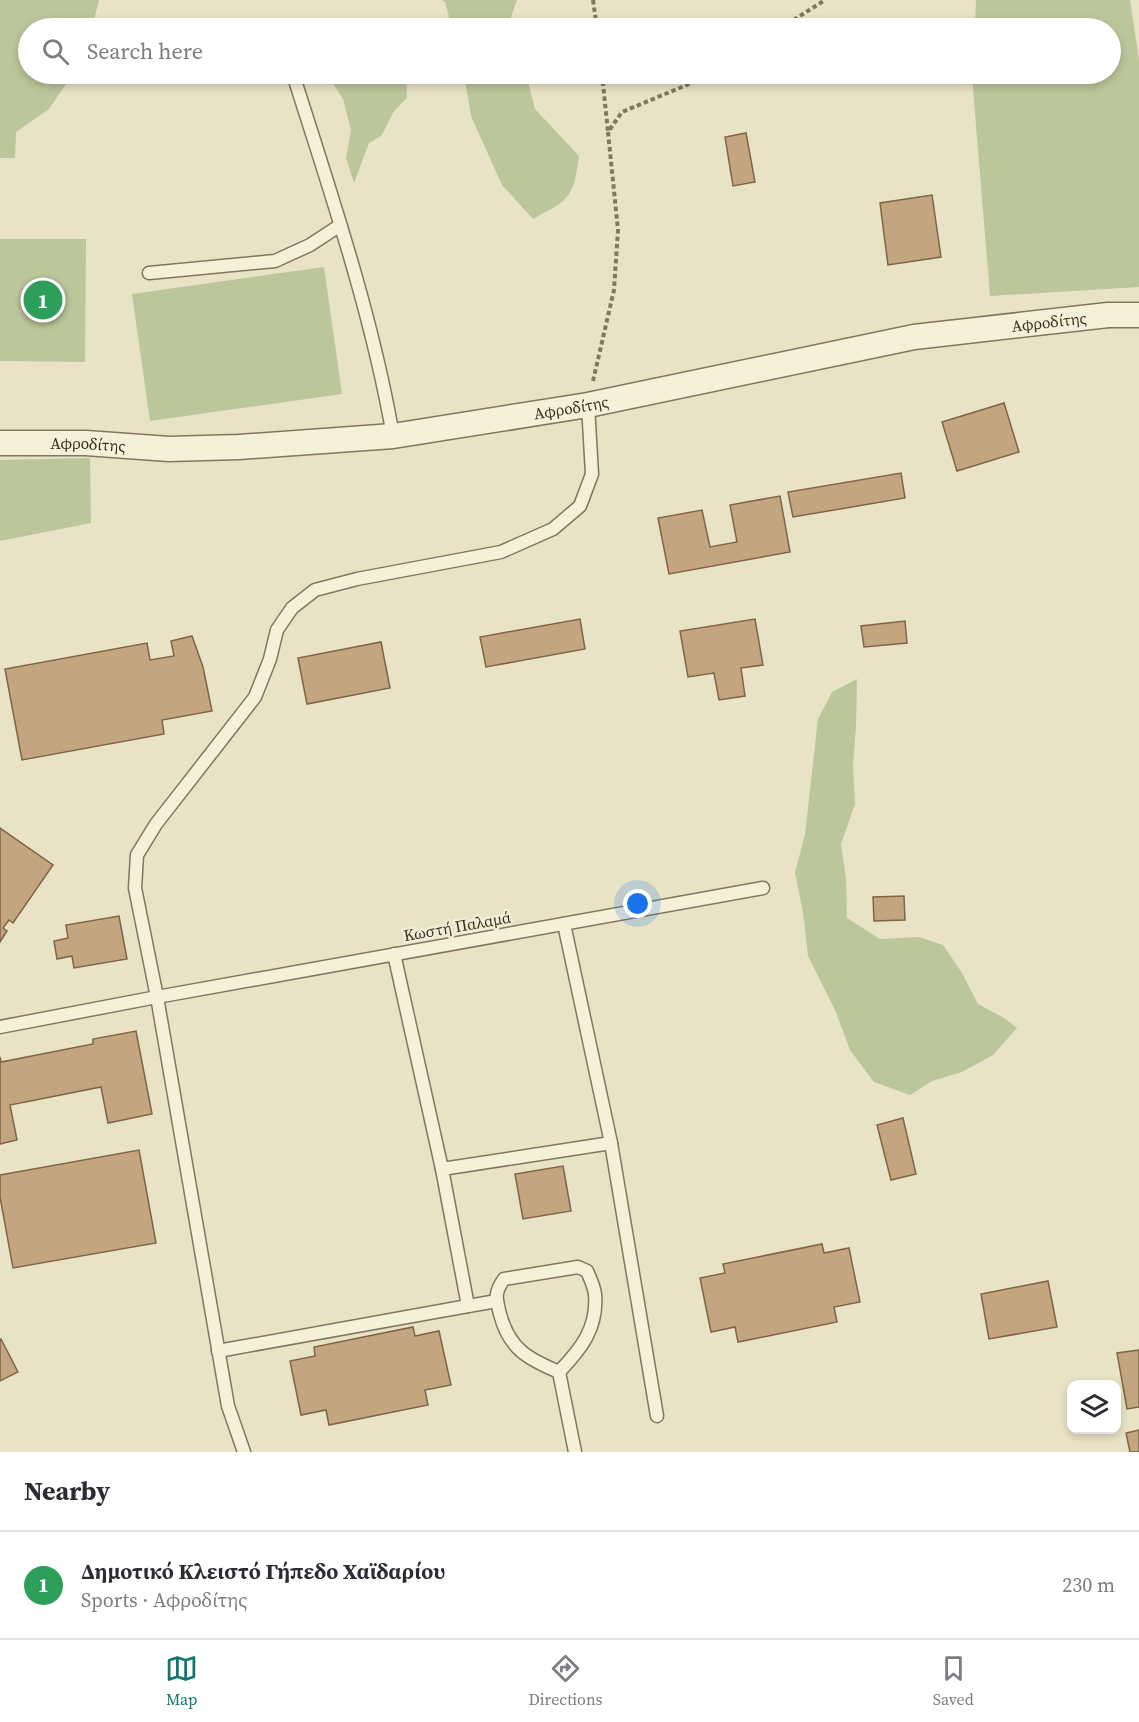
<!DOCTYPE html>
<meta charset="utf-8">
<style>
body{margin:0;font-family:"Source Serif 4",serif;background:#f2f2f3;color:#2b2b33}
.controls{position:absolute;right:18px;bottom:18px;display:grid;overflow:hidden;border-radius:12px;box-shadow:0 3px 9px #0003}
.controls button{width:54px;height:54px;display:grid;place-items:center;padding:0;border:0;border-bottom:2px solid #e1e1e2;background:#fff;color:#2b2b33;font:30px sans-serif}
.you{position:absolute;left:638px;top:904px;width:21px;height:21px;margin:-15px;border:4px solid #fff;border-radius:50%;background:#1a73e8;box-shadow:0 0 0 9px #1a73e833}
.badge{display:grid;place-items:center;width:39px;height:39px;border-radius:50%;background:#0f766e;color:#fff;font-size:20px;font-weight:700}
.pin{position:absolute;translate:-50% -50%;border:3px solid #fff;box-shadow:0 2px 6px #0006}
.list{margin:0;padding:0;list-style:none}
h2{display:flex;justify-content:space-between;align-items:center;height:78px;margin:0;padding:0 24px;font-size:26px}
h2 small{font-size:20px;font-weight:400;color:#7c7c81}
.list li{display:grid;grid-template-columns:39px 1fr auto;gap:18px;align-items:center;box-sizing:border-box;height:108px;padding:0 24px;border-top:2px solid #e1e1e2}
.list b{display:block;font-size:22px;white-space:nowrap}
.list p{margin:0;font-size:20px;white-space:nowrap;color:#7c7c81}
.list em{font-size:20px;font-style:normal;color:#7c7c81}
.icon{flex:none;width:33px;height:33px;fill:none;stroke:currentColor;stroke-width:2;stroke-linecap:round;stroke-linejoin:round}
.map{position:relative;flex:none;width:1139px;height:1452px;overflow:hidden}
.search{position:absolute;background:#fff;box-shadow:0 3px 9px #0003;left:18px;right:18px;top:18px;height:66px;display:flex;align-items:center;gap:15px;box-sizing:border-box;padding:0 21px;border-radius:33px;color:#7c7c81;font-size:22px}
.sheet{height:186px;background:#fff}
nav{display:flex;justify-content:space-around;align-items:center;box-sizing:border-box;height:84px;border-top:2px solid #e1e1e2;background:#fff;font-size:16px;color:#7c7c81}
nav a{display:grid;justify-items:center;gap:3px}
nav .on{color:#0f766e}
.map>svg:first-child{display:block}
</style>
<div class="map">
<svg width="1139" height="1452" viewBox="0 0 1139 1452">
<rect width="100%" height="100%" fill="#e9e3c6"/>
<g fill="#bcc69b">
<path d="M0,0H99L92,28H28V74H73L49,109L16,132L15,158H0Z"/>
<path d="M442,0H517L511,17L514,28H452L445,2Z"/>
<path d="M976,0H1130L1139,60V287L990,296L973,89V74H1110V28H975Z"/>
<path d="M327,74H406L407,98L394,111L382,135L369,143L354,183L346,158L351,130L343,99Z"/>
<path d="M464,74H526L535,109L579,156C573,199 570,199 533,219L502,185L471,116Z"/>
<path d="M0,239H86L85,362L0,361Z"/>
<path d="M324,267L342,394L150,421L132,294Z"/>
<path d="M90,458L91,523L0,541V460Z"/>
<path d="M857,679L856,726L853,766L855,804L841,844L846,879L847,918L880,939L919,937L943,945L962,973L978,1004L1004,1018L1017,1028L993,1055L962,1072L932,1081L910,1095L874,1082L850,1050L835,1010L808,956L803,912L795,873L805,834L818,719L832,692Z"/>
</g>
<g fill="#c3a580" stroke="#7f6446" stroke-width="1.5">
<path d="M746,133L755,182L733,186L725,137Z"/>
<path d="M932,195L941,257L888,265L880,203Z"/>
<path d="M1004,403L1019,452L957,471L942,422Z"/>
<path d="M901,473L905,498L793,517L788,492Z"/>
<path d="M780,496L790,552L669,574L658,518L702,510L710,547L737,542L730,505Z"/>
<path d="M580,619L585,649L486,667L480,637Z"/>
<path d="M755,619L763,665L741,668L745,696L719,700L714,673L688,677L680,631Z"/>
<path d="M905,621L907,643L864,647L861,626Z"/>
<path d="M192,636L203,667L212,711L162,720L164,734L22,760L5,669L147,643L150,660L174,656L171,641Z"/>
<path d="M381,642L390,688L307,704L298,658Z"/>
<path d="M0,828L53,865L13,923L9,920L3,928L7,931L0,942Z"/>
<path d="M904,896L905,920L874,921L873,897Z"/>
<path d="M119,916L127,959L74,968L72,956L57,959L54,941L68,938L66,925Z"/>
<path d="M136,1031L152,1114L108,1123L101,1087L10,1105L17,1140L0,1144V1057L1,1062L93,1044V1039Z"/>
<path d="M903,1118L916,1174L891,1180L877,1125Z"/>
<path d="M139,1150L156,1243L13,1268L0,1197V1175Z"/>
<path d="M563,1166L571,1211L523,1219L515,1174Z"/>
<path d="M822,1244L824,1253L849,1248L860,1302L834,1307L837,1322L738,1342L735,1327L711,1332L700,1278L725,1273L723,1264Z"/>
<path d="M1048,1281L1057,1327L989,1339L981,1294Z"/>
<path d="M413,1327L415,1336L439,1331L451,1385L425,1390L428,1405L329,1425L326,1410L301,1415L290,1361L315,1356L314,1347Z"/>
<path d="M1,1339L18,1372L0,1381V1340Z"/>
<path d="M1139,1350V1407L1127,1409L1117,1353Z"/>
<path d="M1139,1430V1452H1130L1126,1433Z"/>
</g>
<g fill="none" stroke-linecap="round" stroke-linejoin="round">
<g stroke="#83765e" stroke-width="15">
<g id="lane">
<path d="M229,28L247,26L255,28"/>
<path d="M293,74C330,191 372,314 393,436"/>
<path d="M149,273L275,261L310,245L339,226"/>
<path d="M564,924L611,1143L657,1416"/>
<path d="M394,954L442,1169"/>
<path d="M0,1027L157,997L763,888"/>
<path d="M578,1267L587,1271C590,1278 594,1286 595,1294C598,1328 581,1349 559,1372C528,1359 509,1349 500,1314C496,1298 494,1293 504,1279Z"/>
<path d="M468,1306L497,1301"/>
<path d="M218,1351L468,1306L442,1169L611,1143"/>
<path d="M559,1372L575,1452"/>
<path d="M244,1452L228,1406L157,997L135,888L137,855L156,824L255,697L270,659L277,630L292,608L315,590L357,579L501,552L553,529L580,506L592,474L588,405"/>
</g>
</g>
<g stroke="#83765e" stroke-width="27">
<g id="street">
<path id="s1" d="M0,443H86L169,449L239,447L393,436L588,405L914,337L1108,315H1139"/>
</g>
</g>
<g stroke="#83765e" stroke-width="4" stroke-dasharray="4.5 3" stroke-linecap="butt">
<path d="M593,0L597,28"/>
<path d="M781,28L825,0"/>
<path d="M602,74L608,132"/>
<path d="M593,381L614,290L618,230L608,132L622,112L713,74"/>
</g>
<use href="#lane" stroke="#f5f0d8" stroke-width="12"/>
<use href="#street" stroke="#f5f0d8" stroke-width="24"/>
</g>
<g text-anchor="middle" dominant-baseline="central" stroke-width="5" stroke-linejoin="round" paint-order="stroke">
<g font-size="16" fill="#342c20" stroke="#f2edd5">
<text stroke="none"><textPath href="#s1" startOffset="1060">Αφροδίτης</textPath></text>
<text stroke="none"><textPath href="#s1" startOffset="574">Αφροδίτης</textPath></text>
<text stroke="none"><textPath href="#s1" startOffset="88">Αφροδίτης</textPath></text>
<text transform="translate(457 926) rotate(-10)">Κωστή Παλαμά</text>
</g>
</g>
</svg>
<div class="controls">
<button><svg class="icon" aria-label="layers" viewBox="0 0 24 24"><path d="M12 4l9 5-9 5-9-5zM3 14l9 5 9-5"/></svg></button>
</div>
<div class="you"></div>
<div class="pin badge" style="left:43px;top:300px;background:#2e9e5b">1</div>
<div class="search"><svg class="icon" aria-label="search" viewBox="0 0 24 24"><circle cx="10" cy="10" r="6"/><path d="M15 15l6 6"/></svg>Search here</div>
</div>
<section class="sheet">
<h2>Nearby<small></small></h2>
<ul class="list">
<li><span class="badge" style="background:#2e9e5b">1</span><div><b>Δημοτικό Κλειστό Γήπεδο Χαϊδαρίου</b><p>Sports · Αφροδίτης</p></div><em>230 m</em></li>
</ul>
</section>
<nav>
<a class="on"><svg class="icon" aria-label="map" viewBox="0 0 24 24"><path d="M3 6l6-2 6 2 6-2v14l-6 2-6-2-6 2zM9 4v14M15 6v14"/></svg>Map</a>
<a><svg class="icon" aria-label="directions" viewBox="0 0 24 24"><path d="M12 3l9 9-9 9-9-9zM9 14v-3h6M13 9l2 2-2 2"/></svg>Directions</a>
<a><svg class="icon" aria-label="saved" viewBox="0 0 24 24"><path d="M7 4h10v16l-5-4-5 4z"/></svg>Saved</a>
</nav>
